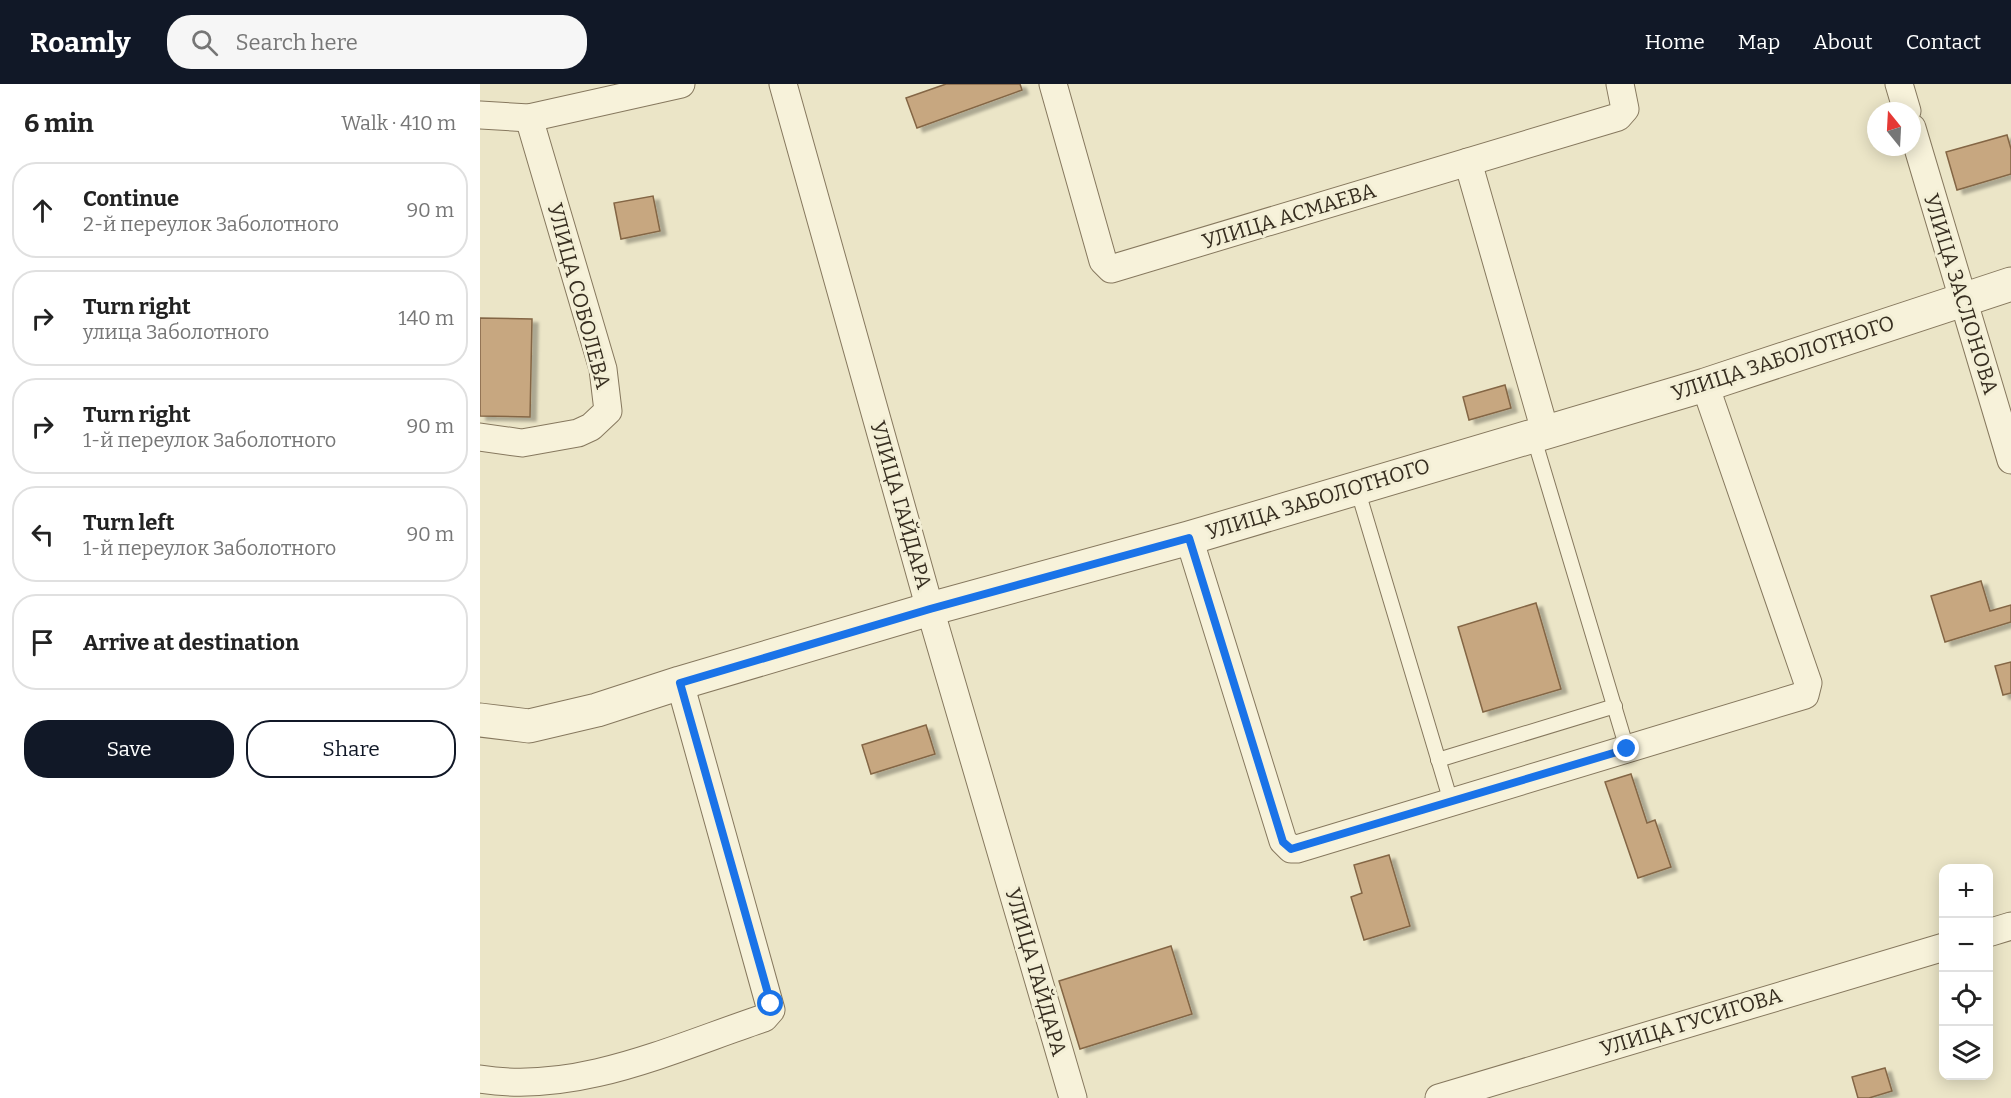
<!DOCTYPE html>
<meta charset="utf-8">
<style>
body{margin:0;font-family:Bitter,serif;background:#f6f6f6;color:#222}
.controls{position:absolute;right:18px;bottom:18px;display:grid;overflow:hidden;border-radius:12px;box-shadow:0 3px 15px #0003}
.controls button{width:54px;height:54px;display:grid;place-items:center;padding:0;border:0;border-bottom:2px solid #e0e0e0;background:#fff;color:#222;font:30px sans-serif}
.compass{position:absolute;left:1387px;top:18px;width:54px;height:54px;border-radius:50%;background:#fff;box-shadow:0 3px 15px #0003;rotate:342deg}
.stop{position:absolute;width:18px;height:18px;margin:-14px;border:4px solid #1a73e8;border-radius:50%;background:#fff}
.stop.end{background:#1a73e8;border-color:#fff;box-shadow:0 2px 6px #0008}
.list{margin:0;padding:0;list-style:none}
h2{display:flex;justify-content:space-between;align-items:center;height:78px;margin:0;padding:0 24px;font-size:26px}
h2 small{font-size:20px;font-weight:400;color:#767676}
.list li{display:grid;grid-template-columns:39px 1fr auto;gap:18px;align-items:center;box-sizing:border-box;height:96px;margin:0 12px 12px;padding:0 12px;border:2px solid #e0e0e0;border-radius:24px}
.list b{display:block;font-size:22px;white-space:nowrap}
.list p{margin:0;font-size:20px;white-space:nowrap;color:#767676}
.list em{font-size:20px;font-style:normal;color:#767676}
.actions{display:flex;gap:12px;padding:18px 24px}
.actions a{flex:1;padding:14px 0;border:2px solid #111827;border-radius:24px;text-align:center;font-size:21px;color:#111827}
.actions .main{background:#111827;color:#fff}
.icon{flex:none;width:33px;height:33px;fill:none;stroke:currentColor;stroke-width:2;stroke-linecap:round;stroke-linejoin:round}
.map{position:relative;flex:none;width:1531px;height:1014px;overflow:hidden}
header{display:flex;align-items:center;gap:36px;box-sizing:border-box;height:84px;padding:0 30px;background:#111827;color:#fff}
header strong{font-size:28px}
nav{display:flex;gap:33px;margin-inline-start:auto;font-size:21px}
.search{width:420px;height:54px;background:#f6f6f6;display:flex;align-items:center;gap:15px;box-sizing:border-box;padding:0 21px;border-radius:24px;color:#767676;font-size:22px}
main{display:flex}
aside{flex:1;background:#fff}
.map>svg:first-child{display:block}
</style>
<header>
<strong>Roamly</strong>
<div class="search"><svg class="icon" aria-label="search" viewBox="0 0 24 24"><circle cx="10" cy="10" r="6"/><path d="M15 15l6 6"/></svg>Search here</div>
<nav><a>Home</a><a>Map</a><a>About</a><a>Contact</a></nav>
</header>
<main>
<aside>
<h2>6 min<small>Walk · 410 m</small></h2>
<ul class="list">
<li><svg class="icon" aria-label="ahead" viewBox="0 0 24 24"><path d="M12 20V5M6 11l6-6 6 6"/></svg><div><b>Continue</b><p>2-й переулок Заболотного</p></div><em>90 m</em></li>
<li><svg class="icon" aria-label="right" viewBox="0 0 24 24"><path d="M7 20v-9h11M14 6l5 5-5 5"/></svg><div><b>Turn right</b><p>улица Заболотного</p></div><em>140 m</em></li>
<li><svg class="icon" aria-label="right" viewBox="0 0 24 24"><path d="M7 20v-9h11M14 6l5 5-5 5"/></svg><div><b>Turn right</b><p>1-й переулок Заболотного</p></div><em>90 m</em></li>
<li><svg class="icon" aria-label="left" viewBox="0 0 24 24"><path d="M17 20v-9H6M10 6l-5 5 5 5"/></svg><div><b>Turn left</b><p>1-й переулок Заболотного</p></div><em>90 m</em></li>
<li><svg class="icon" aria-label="arrive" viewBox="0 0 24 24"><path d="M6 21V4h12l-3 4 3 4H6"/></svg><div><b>Arrive at destination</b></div></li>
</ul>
<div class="actions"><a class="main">Save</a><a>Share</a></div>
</aside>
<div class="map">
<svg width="1531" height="1014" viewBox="0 0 1531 1014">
<defs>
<filter id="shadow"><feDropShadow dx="6" dy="4" stdDeviation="1.5" flood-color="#0004"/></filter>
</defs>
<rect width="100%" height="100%" fill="#ebe5c7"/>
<g fill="#c7a780" stroke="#846645" stroke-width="1.5" filter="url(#shadow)">
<path d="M466,0H540L542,6L437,44L426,14Z"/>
<path d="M1527,51L1531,65V90L1477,106L1466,68Z"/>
<path d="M173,112L180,147L141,155L134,119Z"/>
<path d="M0,234L52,235L50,333L0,332Z"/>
<path d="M1025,301L1031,324L989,336L983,313Z"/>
<path d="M1501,497L1510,527L1531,521V538L1465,558L1451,512Z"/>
<path d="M1056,519L1081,605L1003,628L978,543Z"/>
<path d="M1531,578V609L1523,611L1515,582Z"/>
<path d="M446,641L455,670L391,690L382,661Z"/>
<path d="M1151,690L1167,739L1175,736L1191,783L1158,794L1125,698Z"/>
<path d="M909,771L930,842L884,856L871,813L882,809L874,781Z"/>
<path d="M691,862L712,930L600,965L579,897Z"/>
<path d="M1405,984L1412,1007L1389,1014H1378L1372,993Z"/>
</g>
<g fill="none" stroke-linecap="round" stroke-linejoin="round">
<g stroke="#86785e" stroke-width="16">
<g id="service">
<path d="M1053,351L1147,665"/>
<path d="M877,404L971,718"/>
<path d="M958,676L1135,622"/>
</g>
</g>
<g stroke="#86785e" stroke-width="29">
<g id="minor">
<path d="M303,0L450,525L593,1014"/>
<path d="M573,0L623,177L631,185L1138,33L1145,25L1140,0"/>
<path d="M1419,0L1427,27"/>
<path d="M0,31L49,34L201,0"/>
<path d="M1432,44L1531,376"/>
<path d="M988,78L1065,347"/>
<path d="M0,353L42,359L98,349L111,343L128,327L123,285L49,34"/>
<path d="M709,454L803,757L811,765H817L1325,611L1328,599L1225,301"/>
<path d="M1508,849L1531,842"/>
<path d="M0,995C97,1011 194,964 284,934L291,926L200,599"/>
<path d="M959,1014L1464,863"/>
</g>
</g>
<g stroke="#86785e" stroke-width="35">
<path id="tertiary" d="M0,636L49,642L117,626L200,599L450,525L709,454L1225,301L1531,200"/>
</g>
<use href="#service" stroke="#f7f2da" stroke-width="14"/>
<use href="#minor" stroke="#f7f2da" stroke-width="27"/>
<use href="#tertiary" stroke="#f7f2da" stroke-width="33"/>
</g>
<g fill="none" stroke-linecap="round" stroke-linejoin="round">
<path stroke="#1a73e8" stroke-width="8" d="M291,920L200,599L450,525L709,454L803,758L811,765L1147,665"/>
</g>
<g text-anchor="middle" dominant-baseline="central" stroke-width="6" stroke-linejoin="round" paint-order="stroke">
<g font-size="21" fill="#372e20" stroke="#f3efd6">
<text transform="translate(809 132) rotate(-17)">УЛИЦА АСМАЕВА</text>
<text transform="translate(1481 210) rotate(73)">УЛИЦА ЗАСЛОНОВА</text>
<text transform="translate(99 212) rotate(75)">УЛИЦА СОБОЛЕВА</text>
<text transform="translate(1303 274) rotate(-18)">УЛИЦА ЗАБОЛОТНОГО</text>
<text transform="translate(838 415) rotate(-17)">УЛИЦА ЗАБОЛОТНОГО</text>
<text transform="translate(421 421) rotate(74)">УЛИЦА ГАЙДАРА</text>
<text transform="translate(556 888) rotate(74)">УЛИЦА ГАЙДАРА</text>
<text transform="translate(1211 938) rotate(-17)">УЛИЦА ГУСИГОВА</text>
</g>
</g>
</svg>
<div class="controls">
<button>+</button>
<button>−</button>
<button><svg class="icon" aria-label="locate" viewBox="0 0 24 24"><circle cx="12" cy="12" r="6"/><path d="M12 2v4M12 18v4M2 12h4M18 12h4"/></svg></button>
<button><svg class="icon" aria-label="layers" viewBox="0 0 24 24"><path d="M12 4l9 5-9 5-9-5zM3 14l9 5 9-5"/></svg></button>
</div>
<svg class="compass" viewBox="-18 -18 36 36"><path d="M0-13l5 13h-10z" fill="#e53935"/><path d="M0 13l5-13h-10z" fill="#767676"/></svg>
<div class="stop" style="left:291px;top:920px"></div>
<div class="stop end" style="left:1147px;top:665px"></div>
</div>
</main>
